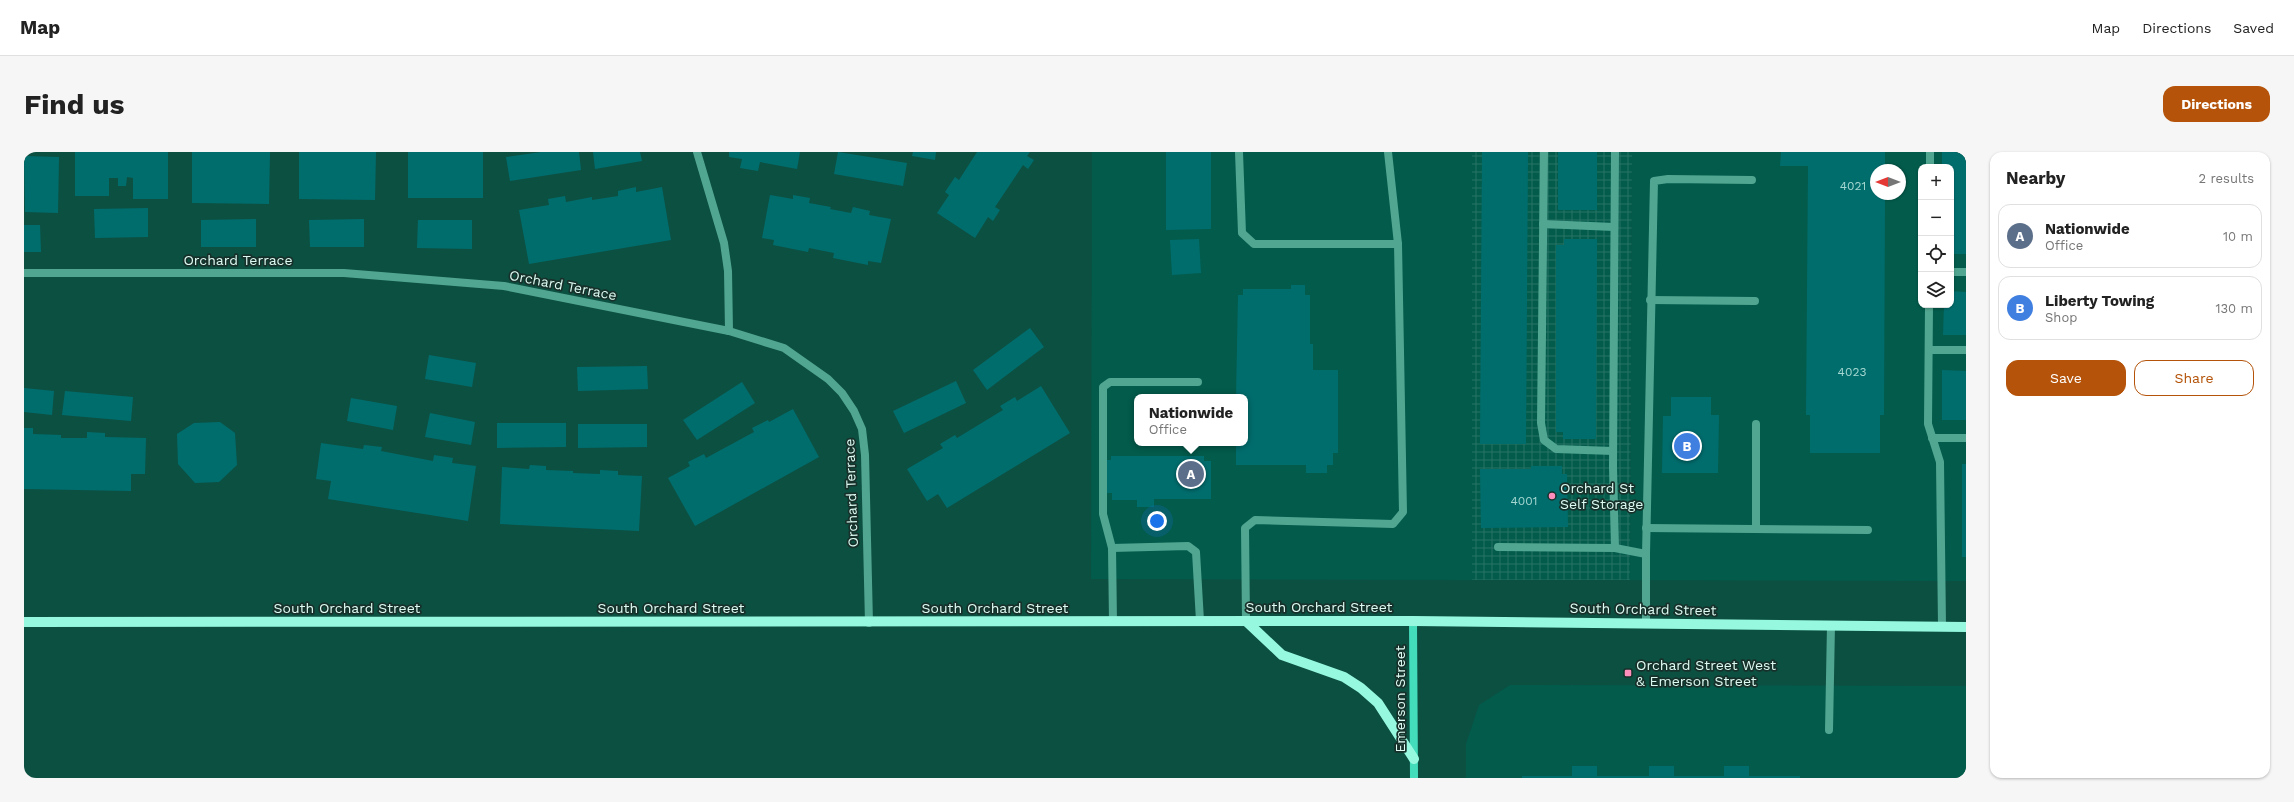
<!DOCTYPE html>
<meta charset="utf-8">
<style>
body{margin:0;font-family:"Work Sans",sans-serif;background:#f6f6f6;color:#222}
.controls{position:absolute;right:12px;top:12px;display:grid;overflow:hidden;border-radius:8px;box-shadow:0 1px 3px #0004}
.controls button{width:36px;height:36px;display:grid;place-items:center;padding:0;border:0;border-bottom:1px solid #e0e0e0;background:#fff;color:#222;font:20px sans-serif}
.compass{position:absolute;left:1846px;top:12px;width:36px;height:36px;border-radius:50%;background:#fff;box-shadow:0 1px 3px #0004;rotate:270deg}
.you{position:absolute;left:1133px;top:369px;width:14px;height:14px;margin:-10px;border:3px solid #fff;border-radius:50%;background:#1a73e8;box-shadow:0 0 0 6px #1a73e833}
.badge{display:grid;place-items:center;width:26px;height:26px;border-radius:50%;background:#b45309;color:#fff;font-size:13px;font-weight:700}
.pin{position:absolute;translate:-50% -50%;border:2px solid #fff;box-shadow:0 1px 4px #0006}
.popup{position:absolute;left:1110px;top:242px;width:114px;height:52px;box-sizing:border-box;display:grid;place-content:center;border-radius:8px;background:#fff;filter:drop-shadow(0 1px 3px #0005);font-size:13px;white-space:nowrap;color:#767676}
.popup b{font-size:15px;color:#222}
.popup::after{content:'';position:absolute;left:50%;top:100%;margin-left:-8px;border:8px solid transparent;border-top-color:#fff}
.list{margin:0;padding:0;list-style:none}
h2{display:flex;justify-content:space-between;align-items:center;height:52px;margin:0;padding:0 16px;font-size:17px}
h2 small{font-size:13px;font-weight:400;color:#767676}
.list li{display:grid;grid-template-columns:26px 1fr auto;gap:12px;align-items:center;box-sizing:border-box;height:64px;margin:0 8px 8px;padding:0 8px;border:1px solid #e0e0e0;border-radius:12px}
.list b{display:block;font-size:15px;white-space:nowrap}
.list p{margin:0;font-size:13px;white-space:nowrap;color:#767676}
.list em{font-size:13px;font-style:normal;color:#767676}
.actions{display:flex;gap:8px;padding:12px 16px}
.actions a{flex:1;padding:9px 0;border:1px solid #b45309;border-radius:12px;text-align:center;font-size:14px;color:#b45309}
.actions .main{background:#b45309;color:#fff}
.icon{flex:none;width:22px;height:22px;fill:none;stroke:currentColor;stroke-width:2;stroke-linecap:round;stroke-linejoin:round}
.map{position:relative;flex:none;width:1942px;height:626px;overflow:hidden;border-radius:12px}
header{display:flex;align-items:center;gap:24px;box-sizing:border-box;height:56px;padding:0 20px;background:#fff;border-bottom:1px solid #e0e0e0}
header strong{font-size:19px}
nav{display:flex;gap:22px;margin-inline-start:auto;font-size:14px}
.intro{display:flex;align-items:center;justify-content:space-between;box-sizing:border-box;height:96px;padding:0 24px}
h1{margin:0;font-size:28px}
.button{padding:10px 18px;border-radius:12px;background:#b45309;color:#fff;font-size:14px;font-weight:700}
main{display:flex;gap:24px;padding:0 24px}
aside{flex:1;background:#fff;border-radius:12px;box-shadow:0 1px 3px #0004}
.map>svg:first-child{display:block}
</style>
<header>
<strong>Map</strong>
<nav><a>Map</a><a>Directions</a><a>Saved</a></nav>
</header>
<div class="intro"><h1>Find us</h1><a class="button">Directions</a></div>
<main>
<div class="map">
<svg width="1942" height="626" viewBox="0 0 1942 626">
<defs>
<pattern id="industrial-grid" width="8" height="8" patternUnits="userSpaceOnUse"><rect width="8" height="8" fill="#035b4b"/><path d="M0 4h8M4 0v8" fill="none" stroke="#277365"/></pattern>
</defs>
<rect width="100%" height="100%" fill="#0c5042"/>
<g fill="#035b4b" fill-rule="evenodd">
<path d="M1068,0H1448V428L1067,427ZM1113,245H1221V291H1113Z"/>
<path d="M1608,0H1942V429L1606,428ZM1897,15H1927V153H1897ZM1852,18H1876V42H1852Z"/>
<path d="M1486,533L1942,534V626H1442V592L1455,553Z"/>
</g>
<path fill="url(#industrial-grid)" d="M1448,0H1608L1606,428H1448Z"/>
<g fill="#006d6d">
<path d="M51,0H144V47H109V26L103,25L102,34H94V26H85V44H51Z"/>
<path d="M168,0H246L245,52L168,51Z"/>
<path d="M275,0H352L351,48L275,47Z"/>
<rect x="384" y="0" width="75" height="46"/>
<path d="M517,0H555L557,18L486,29L482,5Z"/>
<path d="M569,0H616L618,9L571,17Z"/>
<path d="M705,0H776L773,17L736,10L734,19L716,16L718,7L705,5Z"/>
<path d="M814,0L883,11L879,34L810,22Z"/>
<path d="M889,0H912L911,8L888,4Z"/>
<path d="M953,0H1006L1003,4L1010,8L1004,17L999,13L971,55L976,58L969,69L964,65L951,86L913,61L925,43L921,40L931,25L935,28Z"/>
<path d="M1142,0H1187V77L1142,78Z"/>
<path d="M1458,0H1504L1502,292H1456Z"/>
<rect x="1534" y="0" width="39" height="58"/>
<path d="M1757,0H1861V18H1852V42H1861L1860,263H1856V301H1786V263H1782L1784,14H1756Z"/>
<path d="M1918,0H1942V102H1927V15H1918Z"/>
<path d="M0,4L35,5L34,61L1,60Z"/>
<path d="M612,35V40L638,35L647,88L505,112L495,58L525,53L524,47L541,44L542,50L568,45V48L594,44V39Z"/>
<path d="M746,43L769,47V43L786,46L785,51L807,55L806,57L827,61L829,55L846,59L845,63L867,67L857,111L844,109V113L809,106L810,101L785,96L784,100L749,93L750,88L738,86Z"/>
<path d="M124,56V85L71,86L70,57Z"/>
<path d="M232,67V95H177V68Z"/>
<path d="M340,67V95H286L285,68Z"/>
<path d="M394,68H448V97L393,96Z"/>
<path d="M0,73H16L17,100H0Z"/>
<path d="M1175,87L1177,121L1148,123L1146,88Z"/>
<path d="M1540,87H1573L1572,287H1539V280H1532V93H1540Z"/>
<path d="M1267,133H1281V143H1286V192H1289V218H1314V301H1309V313H1303V321H1282V313H1212V291H1221V245H1212L1214,143H1219V137H1267Z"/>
<path d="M1927,139L1942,140V183H1919L1920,153H1927Z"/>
<path d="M1006,176L1020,195L963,238L949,218Z"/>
<path d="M405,203L452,211L448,235L401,227Z"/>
<path d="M623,214L624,237L554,239L553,215Z"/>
<path d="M1918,218L1942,219V268H1918Z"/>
<path d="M932,229L942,251L880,281L869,259Z"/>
<path d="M718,230L731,251L673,288L659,268Z"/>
<path d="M1017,234L1046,281L923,356L914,342L903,349L883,317L919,296L916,292L931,283L933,286L979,258L976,254L991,245L993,249Z"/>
<path d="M0,236L30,239L28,263L0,260Z"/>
<path d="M41,239L109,245L107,269L38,263Z"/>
<path d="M1647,245H1687V263H1695L1694,321H1638L1639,264H1647Z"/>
<path d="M327,246L373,254L369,278L323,269Z"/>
<path d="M769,257L795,305L671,374L644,326L666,314L664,310L680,302L682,306L730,280L728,276L744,268L745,270Z"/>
<path d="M406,261L451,270L447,293L401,285Z"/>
<path d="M196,270L211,281L213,313L195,330L171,331L154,312L153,282L170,271Z"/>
<path d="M473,271H542V295L473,296Z"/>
<path d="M554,272H623V295L554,296Z"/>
<path d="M0,276H9V282L37,283V286H63V280L81,281V285L122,286L121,322H107V339L0,337Z"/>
<path d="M297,291L339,297L340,293L358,295L357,299L409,309L410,303L429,306L428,311L452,314L444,369L304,347L307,329L292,327Z"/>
<path d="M1087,304H1180V309H1187V347H1130V355H1113V348H1088V341H1083V308H1087Z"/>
<rect x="1938" y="312" width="4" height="93"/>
<path d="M506,313L522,314V318L549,319V321L576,322V318L594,319V323L618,324L615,379L476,372L478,315L505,317Z"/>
<path d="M1507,314H1538V322H1543L1544,375L1457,376L1456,317H1507Z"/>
<path d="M1548,614H1573V624H1625V614H1650V624H1700V614H1725V624H1776V626H1498V624H1548Z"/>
</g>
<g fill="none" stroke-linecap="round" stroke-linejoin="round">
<g stroke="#51a691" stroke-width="8">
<path d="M673,0L700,91L704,119L705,179"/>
<path d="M1215,0L1218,81L1230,92H1374"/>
<path d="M1520,0L1517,271L1520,288L1532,297L1589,299"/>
<path d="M1591,0L1589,315L1591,396"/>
<path d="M1906,15V0"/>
<path d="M1519,72L1590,75"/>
<path d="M1927,120H1942"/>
<path d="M1626,148L1731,149"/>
<path d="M1905,153L1904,272L1916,310L1918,474"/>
<path d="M1905,198H1942"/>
<path d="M1732,272V377"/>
<path d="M1908,286H1942"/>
<path d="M1622,376L1844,378"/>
<path d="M1474,395L1591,396L1622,402V471"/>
<path d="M1088,396L1164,394L1172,400L1176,469"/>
<path d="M1622,402L1630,29L1644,27L1728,28"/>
<path d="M1222,469L1221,376L1231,368L1369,372L1379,360L1374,92L1364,0"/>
<path d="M1089,470L1088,396L1079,362V235L1086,230H1174"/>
<path d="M1805,578L1807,473"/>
</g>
<path stroke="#51a691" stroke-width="8" d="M0,121H320L480,134L705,179L760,196L804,227L818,241L830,259L838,277L841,303L845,471"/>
<path stroke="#44ddbc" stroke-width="8" d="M1389,469L1390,626"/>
<g stroke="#96f9df" stroke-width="10">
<path d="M1222,469L1258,503L1320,525L1337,536L1354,551L1390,607"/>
<path d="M0,470L1389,469L1942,475"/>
</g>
</g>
<g fill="#fe8ebb" stroke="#17302a" stroke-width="1.5">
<circle cx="1528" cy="344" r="4"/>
<rect x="1600" y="517" width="8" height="8" rx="2"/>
</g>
<g text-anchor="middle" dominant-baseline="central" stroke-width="3.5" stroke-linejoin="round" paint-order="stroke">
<g font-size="12" fill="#a6d8d1">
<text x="1829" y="34">4021</text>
<text x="1828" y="220">4023</text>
<text x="1500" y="349">4001</text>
</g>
<g font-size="14" fill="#ddfbf2" stroke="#17302a">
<text x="214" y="108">Orchard Terrace</text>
<text transform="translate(539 133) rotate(11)">Orchard Terrace</text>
<text transform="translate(827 341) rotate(-92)">Orchard Terrace</text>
<text x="1295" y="455">South Orchard Street</text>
<text x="323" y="456">South Orchard Street</text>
<text x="647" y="456">South Orchard Street</text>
<text x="971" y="456">South Orchard Street</text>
<text transform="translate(1619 457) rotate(1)">South Orchard Street</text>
<text transform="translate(1376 547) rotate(-90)">Emerson Street</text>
</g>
<g font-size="14" fill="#ddfbf2" stroke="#17302a" text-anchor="start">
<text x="1536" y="336">Orchard St<tspan x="1536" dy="16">Self Storage</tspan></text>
<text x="1612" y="513">Orchard Street West<tspan x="1612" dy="16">&amp; Emerson Street</tspan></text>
</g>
</g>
</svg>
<div class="controls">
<button>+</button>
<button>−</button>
<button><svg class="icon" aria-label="locate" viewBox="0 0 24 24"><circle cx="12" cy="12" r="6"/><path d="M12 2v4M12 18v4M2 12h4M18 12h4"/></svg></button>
<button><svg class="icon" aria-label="layers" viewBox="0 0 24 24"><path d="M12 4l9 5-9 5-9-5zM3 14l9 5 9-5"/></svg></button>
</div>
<svg class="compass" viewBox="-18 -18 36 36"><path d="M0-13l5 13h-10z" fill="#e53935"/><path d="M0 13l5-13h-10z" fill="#767676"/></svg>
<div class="you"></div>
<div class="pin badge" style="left:1167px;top:322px;background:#5c6f8a">A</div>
<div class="popup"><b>Nationwide</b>Office</div>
<div class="pin badge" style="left:1663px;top:294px;background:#3f7fe0">B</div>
</div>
<aside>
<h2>Nearby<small>2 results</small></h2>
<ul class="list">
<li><span class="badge" style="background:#5c6f8a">A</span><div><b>Nationwide</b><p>Office</p></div><em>10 m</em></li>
<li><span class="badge" style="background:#3f7fe0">B</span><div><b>Liberty Towing</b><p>Shop</p></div><em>130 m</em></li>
</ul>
<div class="actions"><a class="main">Save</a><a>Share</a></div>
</aside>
</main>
